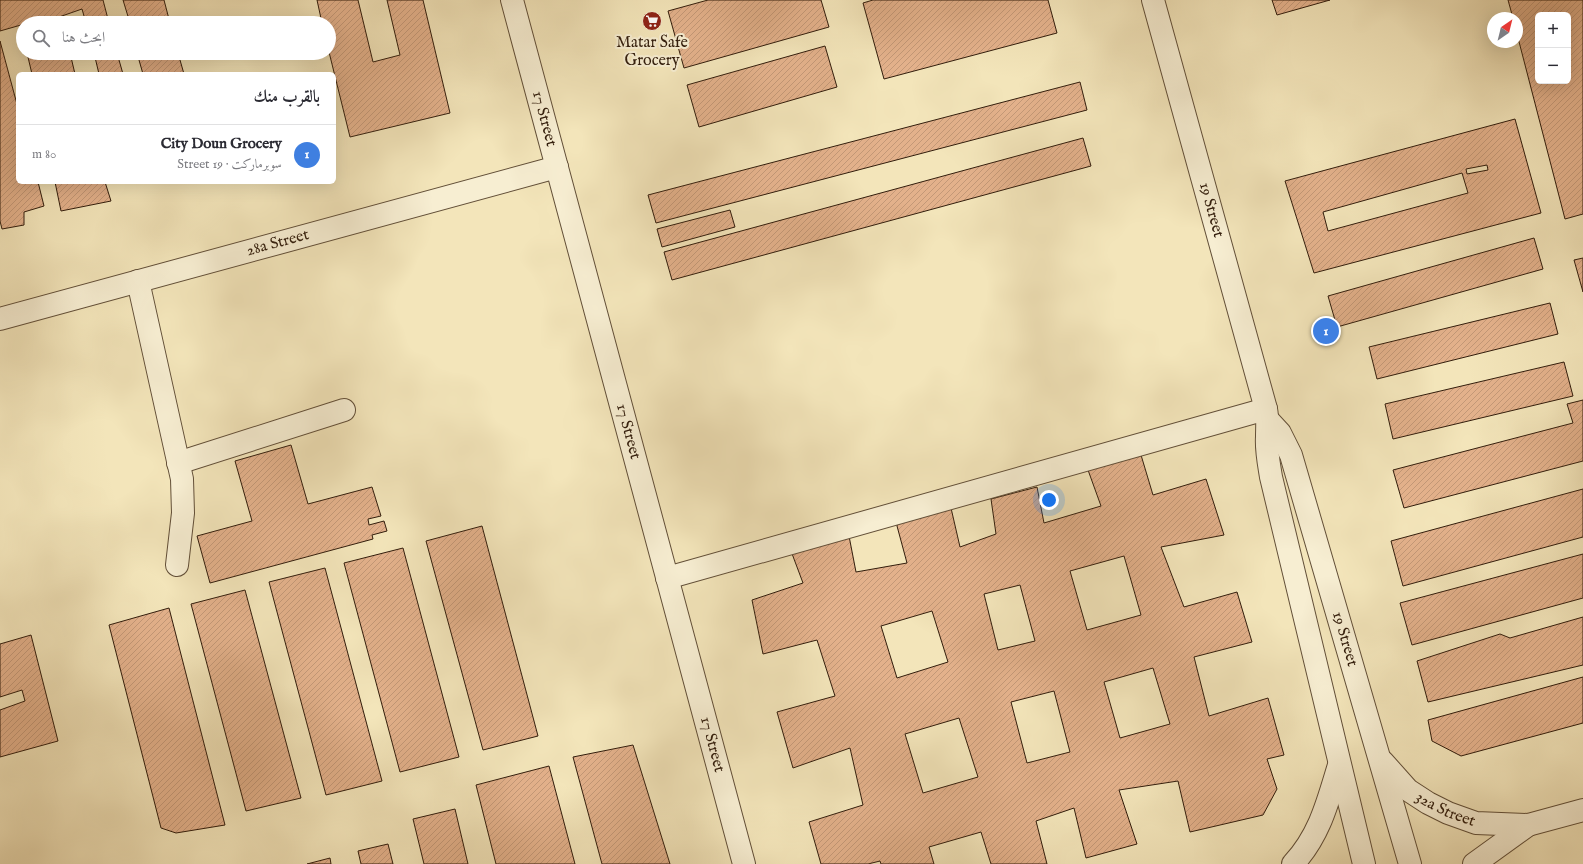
<!DOCTYPE html>
<html lang="ar">
<meta charset="utf-8">
<style>
body{margin:0;font-family:"IM FELL English",Amiri,serif;background:#f2f2f3;color:#2b2b33;direction:rtl}
.controls{position:absolute;right:12px;top:12px;display:grid;overflow:hidden;border-radius:6px;box-shadow:0 4px 16px #0002}
.controls button{width:36px;height:36px;display:grid;place-items:center;padding:0;border:0;border-bottom:1px solid #e1e1e2;background:#fff;color:#2b2b33;font:20px sans-serif}
.compass{position:absolute;left:1487px;top:12px;width:36px;height:36px;border-radius:50%;background:#fff;box-shadow:0 4px 16px #0002;rotate:35deg}
.you{position:absolute;left:1049px;top:500px;width:14px;height:14px;margin:-10px;border:3px solid #fff;border-radius:50%;background:#1a73e8;box-shadow:0 0 0 6px #1a73e833}
.badge{display:grid;place-items:center;width:26px;height:26px;border-radius:50%;background:#ea580c;color:#fff;font-size:13px;font-weight:700}
.pin{position:absolute;translate:-50% -50%;border:2px solid #fff;box-shadow:0 1px 4px #0006}
.list{margin:0;padding:0;list-style:none}
h2{display:flex;justify-content:space-between;align-items:center;height:52px;margin:0;padding:0 16px;font-size:17px}
h2 small{font-size:13px;font-weight:400;color:#7c7c81}
.list li{display:grid;grid-template-columns:26px 1fr auto;gap:12px;align-items:center;box-sizing:border-box;height:60px;padding:0 16px;border-top:1px solid #e1e1e2}
.list b{display:block;font-size:15px;white-space:nowrap}
.list p{margin:0;font-size:13px;white-space:nowrap;color:#7c7c81}
.list em{font-size:13px;font-style:normal;color:#7c7c81}
.icon{flex:none;width:22px;height:22px;fill:none;stroke:currentColor;stroke-width:2;stroke-linecap:round;stroke-linejoin:round}
.map{position:relative;flex:none;width:1583px;height:864px;overflow:hidden;direction:ltr}
.search{position:absolute;background:#fff;box-shadow:0 4px 16px #0002;left:16px;top:16px;width:320px;height:44px;display:flex;align-items:center;gap:10px;box-sizing:border-box;padding:0 14px;border-radius:22px;color:#7c7c81;font-size:15px}
.panel{position:absolute;background:#fff;box-shadow:0 4px 16px #0002;left:16px;top:72px;width:320px;height:112px;border-radius:6px;direction:rtl}
.map>svg:first-child{display:block}
</style>
<div class="map">
<svg width="1583" height="864" viewBox="0 0 1583 864">
<defs>
<pattern id="building-hatch" width="6" height="6" patternUnits="userSpaceOnUse"><rect width="6" height="6" fill="#e3b18b"/><path d="M-1 1l2-2M0 6l6-6M5 7l2-2" fill="none" stroke="#c39877"/></pattern>
</defs>
<rect width="100%" height="100%" fill="#f3e5ba"/>
<filter id="stains"><feTurbulence type="fractalNoise" baseFrequency=".005" numOctaves="4"/><feColorMatrix values="0 0 0 0 .2 0 0 0 0 .09 0 0 0 0 .02 0 0 0 .5 -.17"/></filter>
<radialGradient id="worn" r=".72"><stop offset=".6" stop-color="#630" stop-opacity="0"/><stop offset="1" stop-color="#630" stop-opacity=".3"/></radialGradient>
<g fill="url(#building-hatch)" stroke="#321d0c" fill-rule="evenodd">
<path d="M0,0H103L109,23H86L82,9L59,17L61,23H23V34L21,25L0,31Z"/>
<path d="M123,0H164L170,23H130Z"/>
<path d="M317,0H358L373,62L400,55L387,0H423L450,113L350,137L329,52V23H322Z"/>
<path d="M708,0H821L829,27L684,68L668,11Z"/>
<path d="M873,0H1048L1057,33L884,79L863,3Z"/>
<path d="M1272,0H1330L1277,15Z"/>
<path d="M1508,0H1583V214L1565,219L1517,34V18H1513ZM1538,15H1568V81H1538Z"/>
<path d="M0,41L18,108V182H38L44,206L24,212V225L2,229L0,221Z"/>
<path d="M825,46L837,87L699,127L687,85Z"/>
<path d="M27,53H70L75,74H32Z"/>
<path d="M94,53H117L123,74H99Z"/>
<path d="M137,53H178L184,74H143Z"/>
<path d="M1080,82L1087,110L656,223L648,195Z"/>
<path d="M1515,119L1541,213L1314,273L1285,181ZM1487,165L1488,170L1467,174L1466,169ZM1462,173L1468,193L1328,231L1323,212Z"/>
<path d="M1083,138L1091,166L672,280L664,252Z"/>
<path d="M55,182H105L111,201L61,211Z"/>
<path d="M730,210L735,227L662,247L657,229Z"/>
<path d="M1534,238L1543,269L1337,327L1328,296Z"/>
<path d="M1583,258V292L1574,260Z"/>
<path d="M1550,303L1558,334L1377,379L1369,347Z"/>
<path d="M1564,362L1573,396L1393,439L1385,404Z"/>
<path d="M1583,400V461L1404,508L1393,470L1573,423L1567,404Z"/>
<path d="M291,445L308,504L372,487L381,516L368,519L369,525L384,521L387,531L372,535L373,539L210,583L197,536L252,521L235,461Z"/>
<path d="M1141,455L1153,495L1206,479L1224,535L1161,547L1184,607L1237,592L1252,642L1194,657L1209,716L1268,698L1284,755L1267,759L1277,789L1263,815L1190,832L1178,781L1119,790L1137,844L1086,858L1074,808L1036,821L1047,864H991L981,832L929,847L934,864H881L880,861L868,864H821L809,822L863,805L850,748L793,768L777,712L835,696L817,640L763,654L752,600L803,583L791,551L849,536L856,572L907,563L897,526L898,519L951,508L960,547L996,534L991,499L1037,487L1044,523L1101,506L1088,470ZM1124,556L1141,615L1087,630L1070,571ZM1020,585L1035,641L998,650L984,594ZM932,611L948,662L897,678L881,626ZM1153,668L1170,724L1120,738L1104,682ZM1054,691L1070,752L1027,763L1011,702ZM959,718L978,777L923,793L905,734Z"/>
<path d="M1583,489V537L1403,586L1391,541Z"/>
<path d="M482,526L538,736L483,750L426,541Z"/>
<path d="M403,548L459,757L400,772L344,563Z"/>
<path d="M1583,554V598L1412,645L1400,603Z"/>
<path d="M325,568L382,781L326,795L269,582Z"/>
<path d="M245,590L301,798L246,811L191,604Z"/>
<path d="M169,608L225,825L176,833L161,828L109,625Z"/>
<path d="M1583,617V665L1428,702L1417,661L1500,634L1510,638Z"/>
<path d="M31,635L58,741L0,757V710L25,701L22,690L0,697V644Z"/>
<path d="M1583,677V723L1461,756L1432,741L1428,720Z"/>
<path d="M633,745L670,864H602L573,757Z"/>
<path d="M549,766L575,864H496L476,785Z"/>
<path d="M455,809L468,864H424L413,819Z"/>
<path d="M388,844L393,864H361L358,851Z"/>
<path d="M330,858L331,864H307Z"/>
</g>
<g fill="none" stroke-linecap="round" stroke-linejoin="round">
<g stroke="#624f38" stroke-width="24">
<g id="minor">
<path id="s1" d="M512,0L744,864"/>
<path id="s2" d="M1153,0L1266,409C1268,419 1267,427 1267,437C1266,450 1269,464 1271,477L1364,864"/>
<path d="M138,281L182,479L183,513L177,565"/>
<path id="s3" d="M0,319L557,167"/>
<path id="s4" d="M1268,420L1280,433L1291,455L1410,864"/>
<path d="M178,463L344,410"/>
<path d="M667,578L1266,409"/>
<path id="s5" d="M1383,762L1408,790L1428,803L1448,813L1476,823L1528,825L1583,810"/>
<path d="M1293,864C1320,835 1328,801 1339,765"/>
<path d="M1474,864L1528,825"/>
</g>
</g>
<use href="#minor" stroke="#f7eed2" stroke-width="22"/>
</g>
<defs>
<g id="supermarket-disc" transform="scale(1)"><circle r="9.5" fill="#8f2418" stroke="#f7eed2"/><path d="M-6-5.5h2.5l.6 2H6L4.5 2H-2.5L-4.4-4H-6ZM-1.5 3.2a1.3 1.3 0 1 0 .1 0ZM3 3.2a1.3 1.3 0 1 0 .1 0Z" fill="#fff"/></g>
</defs>
<g fill-rule="evenodd">
<use href="#supermarket-disc" x="652" y="21"/>
</g>
<g text-anchor="middle" dominant-baseline="central" stroke-width="4" stroke-linejoin="round" paint-order="stroke">
<g font-size="16" fill="#321d0c" stroke="#f7eed2">
<text x="652" y="43">Matar Safe<tspan x="652" dy="18">Grocery</tspan></text>
</g>
<g font-size="16" fill="#321d0c" stroke="#f7eed2">
<text stroke="none"><textPath href="#s1" startOffset="123">17 Street</textPath></text>
<text stroke="none"><textPath href="#s2" startOffset="218">19 Street</textPath></text>
<text stroke="none"><textPath href="#s3" startOffset="288">28a Street</textPath></text>
<text stroke="none"><textPath href="#s1" startOffset="447">17 Street</textPath></text>
<text stroke="none"><textPath href="#s4" startOffset="234">19 Street</textPath></text>
<text stroke="none"><textPath href="#s1" startOffset="771">17 Street</textPath></text>
<text stroke="none"><textPath href="#s5" startOffset="80">32a Street</textPath></text>
</g>
</g>
<rect width="100%" height="100%" filter="url(#stains)"/>
<rect width="100%" height="100%" fill="url(#worn)"/>
</svg>
<div class="controls">
<button>+</button>
<button>−</button>
</div>
<svg class="compass" viewBox="-18 -18 36 36"><path d="M0-13l5 13h-10z" fill="#e53935"/><path d="M0 13l5-13h-10z" fill="#7c7c81"/></svg>
<div class="you"></div>
<div class="pin badge" style="left:1326px;top:331px;background:#3f7fe0">1</div>
<div class="search"><svg class="icon" aria-label="search" viewBox="0 0 24 24"><circle cx="10" cy="10" r="6"/><path d="M15 15l6 6"/></svg>ابحث هنا</div>
<section class="panel">
<h2>بالقرب منك<small></small></h2>
<ul class="list">
<li><span class="badge" style="background:#3f7fe0">1</span><div><b>City Doun Grocery</b><p>سوبرماركت · 19 Street</p></div><em>80 m</em></li>
</ul>
</section>
</div>
